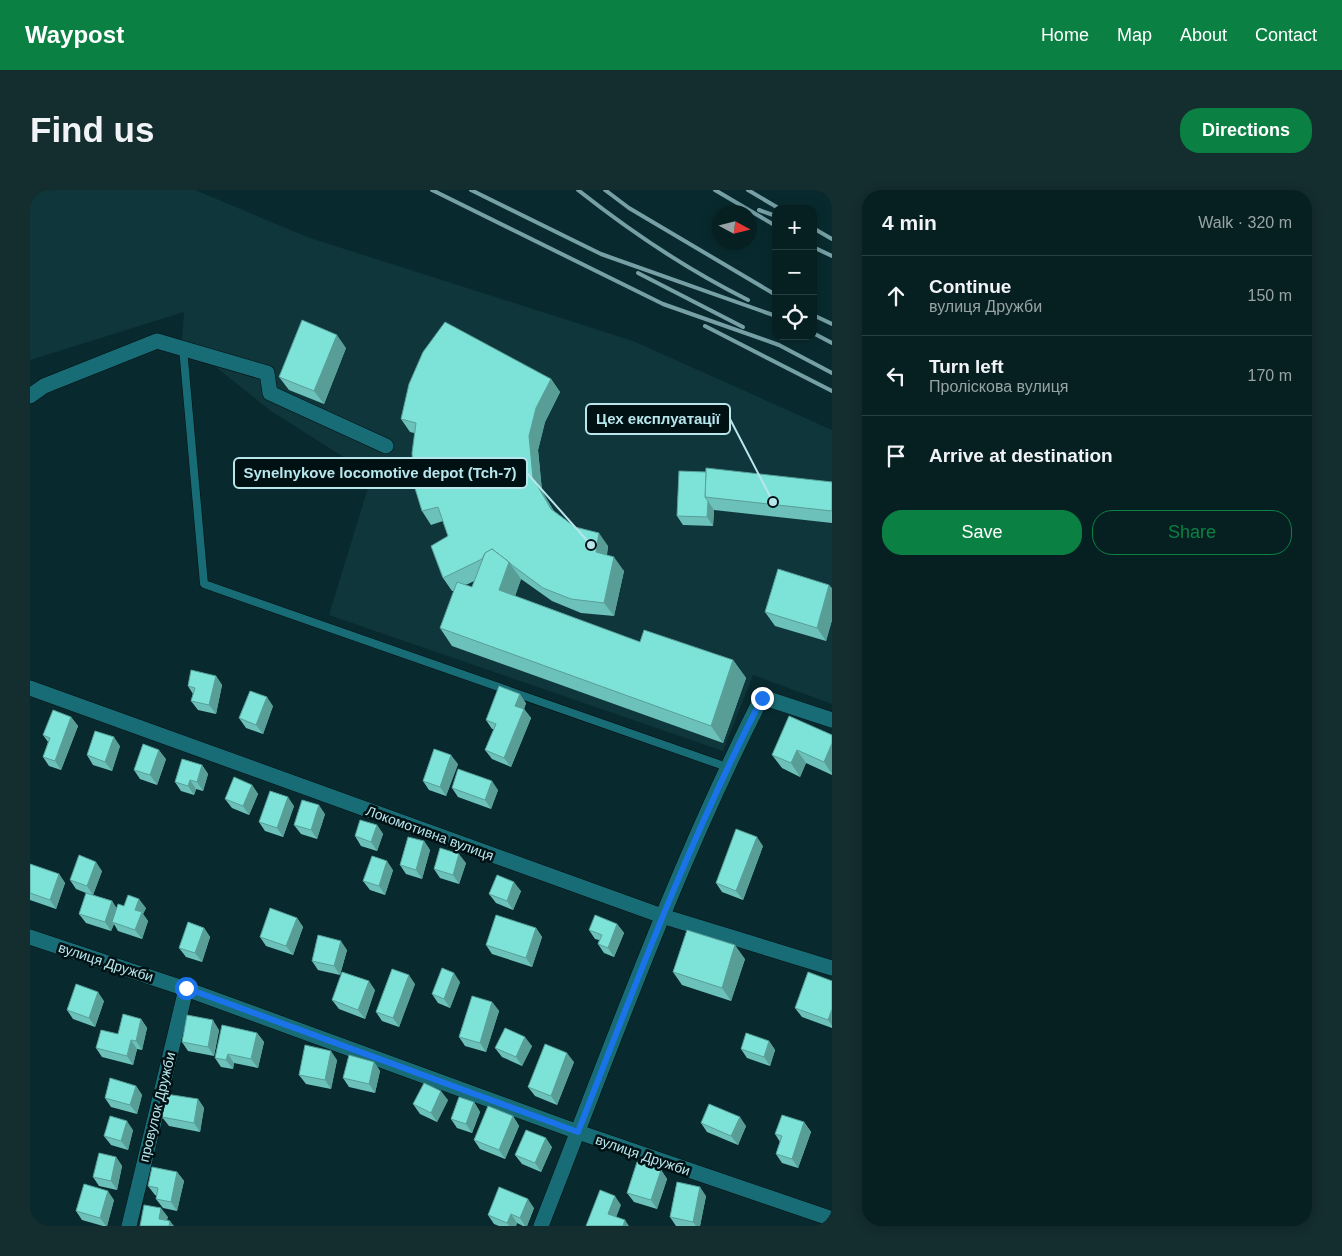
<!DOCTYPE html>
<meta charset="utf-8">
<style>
body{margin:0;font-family:Helvetica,sans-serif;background:#142d2f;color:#f1f3f6}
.controls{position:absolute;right:15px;top:15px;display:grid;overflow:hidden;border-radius:10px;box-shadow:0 2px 12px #0003}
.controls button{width:45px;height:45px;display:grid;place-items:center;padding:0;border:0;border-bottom:1px solid #273e40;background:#062022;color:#f1f3f6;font:25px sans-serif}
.compass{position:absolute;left:682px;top:15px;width:45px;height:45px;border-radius:50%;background:#062022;box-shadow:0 2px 12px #0003;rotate:97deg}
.stop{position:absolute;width:15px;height:15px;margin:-11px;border:4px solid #1a73e8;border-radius:50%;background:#fff}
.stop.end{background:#1a73e8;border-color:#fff;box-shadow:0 1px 5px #0008}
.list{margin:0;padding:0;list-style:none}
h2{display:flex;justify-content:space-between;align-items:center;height:65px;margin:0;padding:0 20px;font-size:21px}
h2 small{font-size:16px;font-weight:400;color:#98a3a5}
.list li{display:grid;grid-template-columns:32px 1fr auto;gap:15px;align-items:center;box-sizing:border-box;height:80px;padding:0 20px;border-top:1px solid #273e40}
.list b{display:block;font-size:19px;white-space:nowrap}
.list p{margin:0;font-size:16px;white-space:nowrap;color:#98a3a5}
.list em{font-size:16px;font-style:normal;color:#98a3a5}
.actions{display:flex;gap:10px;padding:15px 20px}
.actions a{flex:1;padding:11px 0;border:1px solid #0b8043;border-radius:20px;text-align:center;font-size:18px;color:#0b8043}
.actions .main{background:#0b8043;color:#fff}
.icon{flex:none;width:28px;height:28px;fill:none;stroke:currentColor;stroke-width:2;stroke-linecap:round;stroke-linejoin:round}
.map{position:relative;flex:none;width:802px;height:1036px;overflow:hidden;border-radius:20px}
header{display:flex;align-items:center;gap:30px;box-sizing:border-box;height:70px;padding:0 25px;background:#0b8043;color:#fff}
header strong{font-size:24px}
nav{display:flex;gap:28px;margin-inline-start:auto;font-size:18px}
.intro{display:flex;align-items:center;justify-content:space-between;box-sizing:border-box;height:120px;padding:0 30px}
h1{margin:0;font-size:35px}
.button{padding:12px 22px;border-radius:20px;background:#0b8043;color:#fff;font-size:18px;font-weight:700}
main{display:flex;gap:30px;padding:0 30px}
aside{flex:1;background:#062022;border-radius:20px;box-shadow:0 2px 12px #0003}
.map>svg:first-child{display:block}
</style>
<header>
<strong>Waypost</strong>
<nav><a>Home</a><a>Map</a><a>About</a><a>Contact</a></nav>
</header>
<div class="intro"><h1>Find us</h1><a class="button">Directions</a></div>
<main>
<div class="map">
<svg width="802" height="1036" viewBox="0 0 802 1036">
<rect width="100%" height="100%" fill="#082a2e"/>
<path fill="#0f363b" d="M0,0H165L277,47L603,151L802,240V514L723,485L693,561L299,425L342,285L241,221L152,150L154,122L0,170Z"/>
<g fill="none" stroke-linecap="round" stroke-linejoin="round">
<g stroke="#041012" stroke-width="9">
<path id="lane" d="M153,158L174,394L697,577"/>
</g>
<g stroke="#041012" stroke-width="16">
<g id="street">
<path d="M0,206L14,196L127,151L237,183L240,203L356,256"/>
<path d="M0,498L632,726L802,778"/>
<path d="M0,747L156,799L548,942L802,1029"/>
<path d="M99,1036L156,799"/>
<path d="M511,1036C581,858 645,678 732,507L802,530"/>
</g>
</g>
<use href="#lane" stroke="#186c76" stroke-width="8"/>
<use href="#street" stroke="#186c76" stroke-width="15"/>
<g stroke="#76a0a6" stroke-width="4">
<path d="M402,0L633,114L749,155L802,183"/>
<path d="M441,0L571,64L746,126"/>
<path d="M548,0C601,42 658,80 718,110"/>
<path d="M575,0L599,18L746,105"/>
<path d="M685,0L746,36"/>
<path d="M718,0L750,19"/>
<path d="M729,20L746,26"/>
<path d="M783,38L802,49"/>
<path d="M783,57L802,66"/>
<path d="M608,83L713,137"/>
<path d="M783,125L802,134"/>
<path d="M675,136L802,201"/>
<path d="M783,143L802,153"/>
</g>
</g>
<g fill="#6cc2ba" fill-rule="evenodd">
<path d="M316,158L294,214L259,200L249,187Z"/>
<path d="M521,189L530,202L515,232L508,260L512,301L524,321L545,337L578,356L577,365L594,381L584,426L551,423L522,411L491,389L485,406L610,452L703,470L716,488L693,553L422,456L410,438L424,401H422L413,388L418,346L413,331L401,335L392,321L384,243L380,242L371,229ZM444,391L442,397L435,395L438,394Z"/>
<path d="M649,281L802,292V333L684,320L683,336L653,335L647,326Z"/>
<path d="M802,398V430L796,451L745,436L735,422Z"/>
<path d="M186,486L192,495L186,524L168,520L161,511L163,504L158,496Z"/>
<path d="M496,513L494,519L501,528L481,577L462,569L455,560L464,539H462L456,530Z"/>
<path d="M243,516L233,544L216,538L209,528Z"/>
<path d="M41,527L48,536L31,580L19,576L13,567L18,552L13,545Z"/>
<path d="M802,545V585L776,573L770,587L752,578L742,565Z"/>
<path d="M90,556L82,581L63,575L57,565Z"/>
<path d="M136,569L127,595L110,589L104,580Z"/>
<path d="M428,574L416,606L399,600L393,591Z"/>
<path d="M172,575L178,584L173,601L166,599L164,605L151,601L145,592Z"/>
<path d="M222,595L228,604L219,625L202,618L195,609Z"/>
<path d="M422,598L468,600L461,619L428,607Z"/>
<path d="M264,616L253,647L235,641L229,632Z"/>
<path d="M295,624L287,649L271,644L264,635Z"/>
<path d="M347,635L353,644L347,661L331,656L325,646Z"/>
<path d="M394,651L400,660L392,689L376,684L370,675Z"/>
<path d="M733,656L713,710L692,702L686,693Z"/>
<path d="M436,673L429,694L410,688L404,679Z"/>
<path d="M0,674L29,684L35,693L26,719L0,710Z"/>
<path d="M363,680L355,705L340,700L333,691Z"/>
<path d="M72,681L63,705L82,711L86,718L94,716L116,718L113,724L118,731L112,749L88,741L84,734L81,741L56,733L49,724L61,705L46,699L40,690Z"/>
<path d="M491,701L483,720L466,713L459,704Z"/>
<path d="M267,728L273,737L263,765L236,756L230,747Z"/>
<path d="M587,734L594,743L584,767L574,763L568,754L569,750L565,749L559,740Z"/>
<path d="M174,738L180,747L172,772L156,767L149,758Z"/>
<path d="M506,738L512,747L502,777L462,764L456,755Z"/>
<path d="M317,760L310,785L288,780L282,771Z"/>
<path d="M715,769L701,811L652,795L643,782Z"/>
<path d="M802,791V838L772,827L765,818Z"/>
<path d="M430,792L420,818L408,813L402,804Z"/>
<path d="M385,794L369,837L352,831L346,822Z"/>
<path d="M345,800L335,829L309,819L302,810Z"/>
<path d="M74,811L65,837L43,829L37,820Z"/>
<path d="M462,812L469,821L456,862L435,856L429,847Z"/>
<path d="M111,829L117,838L112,860L107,859L103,875L72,867L66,858Z"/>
<path d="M189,840L184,866L158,861L152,852Z"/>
<path d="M227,843L234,852L228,878L204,873L203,879L191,877L185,868Z"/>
<path d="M739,851L745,860L740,876L717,868L711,859Z"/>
<path d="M502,856L492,876L472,867L465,858Z"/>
<path d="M307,870L301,899L276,894L269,885Z"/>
<path d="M344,872L350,881L345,903L319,897L313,888Z"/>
<path d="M544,872L527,915L505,906L498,897Z"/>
<path d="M106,896L112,905L107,924L81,917L75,908Z"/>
<path d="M168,909L174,918L170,942L139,936L132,927Z"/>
<path d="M418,910L407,932L390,924L383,914Z"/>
<path d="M444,912L450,922L442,943L427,938L421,929Z"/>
<path d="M483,926L489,936L475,969L450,959L444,950Z"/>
<path d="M774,932L781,942L768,978L752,973L746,964L750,952L745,944Z"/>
<path d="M671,933L716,936L708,955L677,942Z"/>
<path d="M103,940L98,960L81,955L74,946Z"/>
<path d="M522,957L511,982L492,974L485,965Z"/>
<path d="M86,967L92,976L87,1000L69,996L63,987Z"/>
<path d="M631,980L637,989L627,1019L604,1012L597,1003Z"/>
<path d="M147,982L154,991L147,1021L133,1018L126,1009L127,1006L125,1005L118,996Z"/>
<path d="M676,1006L670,1036H646L640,1027Z"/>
<path d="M84,1010L77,1036H73L52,1030L46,1021Z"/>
<path d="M504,1018L497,1036H493L487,1033L486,1036H469L464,1034L458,1025Z"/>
</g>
<g fill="#589e97">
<path d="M307,145L316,158L294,214L284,201Z"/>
<path d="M521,189L530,202L515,232L508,260L512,301L530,332L521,319L503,288L499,246L506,218Z"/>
<path d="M678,311L684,320L683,336L677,327Z"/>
<path d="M569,343L578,356L575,376L566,362Z"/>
<path d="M584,367L594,381L584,426L574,413Z"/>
<path d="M479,372L491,389L481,418L469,400Z"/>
<path d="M799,395L802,398V430L796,451L787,438Z"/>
<path d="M703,470L716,488L693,553L681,536Z"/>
<path d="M186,486L192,495L186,524L179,515Z"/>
<path d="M490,504L496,513L492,525L485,516Z"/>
<path d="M237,507L243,516L233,544L226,535Z"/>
<path d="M494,519L501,528L481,577L474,568Z"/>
<path d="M41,527L48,536L31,580L25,571Z"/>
<path d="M84,547L90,556L82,581L75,572Z"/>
<path d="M802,553V584L794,572Z"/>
<path d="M129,560L136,569L127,595L120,585Z"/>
<path d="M767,560L776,573L770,587L761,573Z"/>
<path d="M421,565L428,574L416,606L410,597Z"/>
<path d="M172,575L178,584L173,601L167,592Z"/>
<path d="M160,590L166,599L164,605L158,596Z"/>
<path d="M462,591L468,600L461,619L455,610Z"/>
<path d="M222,595L228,604L219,625L213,616Z"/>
<path d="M258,607L264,616L253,647L247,638Z"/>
<path d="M289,615L295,624L287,649L281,640Z"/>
<path d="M347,635L353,644L347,661L341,652Z"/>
<path d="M727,647L733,656L713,710L706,701Z"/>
<path d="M394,651L400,660L392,689L386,680Z"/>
<path d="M429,664L436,673L429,694L423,685Z"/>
<path d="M357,671L363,680L355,705L349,696Z"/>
<path d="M66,672L72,681L63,705L57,696Z"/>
<path d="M29,684L35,693L26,719L20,710Z"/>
<path d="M484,692L491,701L483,720L477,711Z"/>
<path d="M109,709L116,718L113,724L118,731L112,749L105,740V720Z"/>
<path d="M82,711L88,720L82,732L84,734L81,741L75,732Z"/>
<path d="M267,728L273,737L263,765L256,756Z"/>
<path d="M587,734L594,743L584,767L578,758Z"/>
<path d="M174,738L180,747L172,772L165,763Z"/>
<path d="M506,738L512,747L502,777L496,768Z"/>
<path d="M311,751L317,760L310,785L304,776Z"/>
<path d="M705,755L715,769L701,811L692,798Z"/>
<path d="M424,783L430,792L420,818L414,809Z"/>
<path d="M379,785L385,794L369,837L363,828Z"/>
<path d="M339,791L345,800L335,829L328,820Z"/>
<path d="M68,802L74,811L65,837L59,828Z"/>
<path d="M462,812L469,821L456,862L450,853Z"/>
<path d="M802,819V836L798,830Z"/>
<path d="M111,829L117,838L112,860L106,851Z"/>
<path d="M183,830L189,840L184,866L178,857Z"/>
<path d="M227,843L234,852L228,878L221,869Z"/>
<path d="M495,847L502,856L492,876L486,867Z"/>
<path d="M101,850L107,859L103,875L97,866Z"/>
<path d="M739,851L745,860L740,876L734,867Z"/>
<path d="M301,861L307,870L301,899L295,890Z"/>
<path d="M537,863L544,872L527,915L521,906Z"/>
<path d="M198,864L204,873L203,879L196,870Z"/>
<path d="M344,872L350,881L345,903L339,894Z"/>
<path d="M106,896L112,905L107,924L100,915Z"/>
<path d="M411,901L418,910L407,932L401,923Z"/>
<path d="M168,909L174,918L170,942L164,933Z"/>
<path d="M444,912L450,922L442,943L436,934Z"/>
<path d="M483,926L489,936L475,969L469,960Z"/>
<path d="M710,927L716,936L708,955L701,946Z"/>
<path d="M97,931L103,940L98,960L91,951Z"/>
<path d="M774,932L781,942L768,978L762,969Z"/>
<path d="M516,948L522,957L511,982L505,973Z"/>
<path d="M86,967L92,976L87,1000L81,991Z"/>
<path d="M631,980L637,989L627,1019L621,1010Z"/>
<path d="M147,982L154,991L147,1021L141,1012Z"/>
<path d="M670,997L676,1006L670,1036H666L663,1032Z"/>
<path d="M78,1001L84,1010L77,1036H76L70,1028Z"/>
<path d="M585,1006L591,1015L584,1033L578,1024Z"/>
<path d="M498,1009L504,1018L497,1036H495L490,1028Z"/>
<path d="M131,1018L138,1027L136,1036L129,1029Z"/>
<path d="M481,1024L487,1033L486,1036H479L477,1033Z"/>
<path d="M595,1030L599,1036H593Z"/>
<path d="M140,1031L144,1036H139Z"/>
</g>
<g fill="#7de2d8" stroke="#589e97">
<path d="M272,130L307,145L284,201L249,187Z"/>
<path d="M415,132L521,189L506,218L499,246L503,288L521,319L545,337L569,343L566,362L584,367L574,413L541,409L513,398L482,375L479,372L462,359L455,363L452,369L413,388L401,356L418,346L408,317L392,321L384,295L382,263L386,233L371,229L379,194L393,162Z"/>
<path d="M676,278L802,292V321L675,307Z"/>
<path d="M649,281L676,282L675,307L678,311L677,327L647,326Z"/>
<path d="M462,359L479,372L469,400L610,452L614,440L703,470L681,536L410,438L427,392L442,397L455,363Z"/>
<path d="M748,379L799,395L787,438L735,422Z"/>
<path d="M161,480L186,486L179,515L161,511L165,498L158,496Z"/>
<path d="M469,496L490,504L485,516L494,519L474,568L455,560L466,534L456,530Z"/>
<path d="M220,501L237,507L226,535L209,528Z"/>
<path d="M23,520L41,527L25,571L13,567L20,548L13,545Z"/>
<path d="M759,526L802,545V553L794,572L767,560L761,573L742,565Z"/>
<path d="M65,541L84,547L75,572L57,565Z"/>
<path d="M113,554L129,560L120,585L104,580Z"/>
<path d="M404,559L421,565L410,597L393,591Z"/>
<path d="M152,569L172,575L167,592L160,590L158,596L145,592Z"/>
<path d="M428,579L462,591L455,610L422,598Z"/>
<path d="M204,587L222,595L213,616L195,609Z"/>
<path d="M240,601L258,607L247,638L229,632Z"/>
<path d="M272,610L289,615L281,640L264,635Z"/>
<path d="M330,630L347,635L341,652L325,646Z"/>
<path d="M706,639L727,647L706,701L686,693Z"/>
<path d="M378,647L394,651L386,680L370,675Z"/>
<path d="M410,658L429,664L423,685L404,679Z"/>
<path d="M49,665L66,672L57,696L40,690Z"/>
<path d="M342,666L357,671L349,696L333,691Z"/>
<path d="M0,674L29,684L20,710L0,703Z"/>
<path d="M467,685L484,692L477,711L459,704Z"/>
<path d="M56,703L82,711L75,732L49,724Z"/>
<path d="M98,705L109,709L105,720L112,722L105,740L82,732L88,714L94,716Z"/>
<path d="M240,718L267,728L256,756L230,747Z"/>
<path d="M466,725L506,738L496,768L456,755Z"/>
<path d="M565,725L587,734L578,758L568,754L572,745L559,740Z"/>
<path d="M158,732L174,738L165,763L149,758Z"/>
<path d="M657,740L705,755L692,798L643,782Z"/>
<path d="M288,745L311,751L304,776L282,771Z"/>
<path d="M412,778L424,783L414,809L402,804Z"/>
<path d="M362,779L379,785L363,828L346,822Z"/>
<path d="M312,782L339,791L328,820L302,810Z"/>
<path d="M778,782L802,791V819L798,830L765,818Z"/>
<path d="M46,794L68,802L59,828L37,820Z"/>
<path d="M442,806L462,812L450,853L429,847Z"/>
<path d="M93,824L111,829L106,851L101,850L97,866L66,858L71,840L88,844Z"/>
<path d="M157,825L183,830L178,857L152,852Z"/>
<path d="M192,835L227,843L221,869L198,864L196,870L185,868Z"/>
<path d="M475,838L495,847L486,867L465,858Z"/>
<path d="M716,843L739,851L734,867L711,859Z"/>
<path d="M515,854L537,863L521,906L498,897Z"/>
<path d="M275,855L301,861L295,890L269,885Z"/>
<path d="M319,865L344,872L339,894L313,888Z"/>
<path d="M80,888L106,896L100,915L75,908Z"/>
<path d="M394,893L411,901L401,923L383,914Z"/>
<path d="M136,904L168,909L164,933L132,927Z"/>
<path d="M429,907L444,912L436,934L421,929Z"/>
<path d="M679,914L710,927L701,946L671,933Z"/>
<path d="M458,916L483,926L469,960L444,950Z"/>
<path d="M752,925L774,932L762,969L746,964L752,946L745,944Z"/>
<path d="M80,926L97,931L91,951L74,946Z"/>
<path d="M496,940L516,948L505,973L485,965Z"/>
<path d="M69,963L86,967L81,991L63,987Z"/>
<path d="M607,972L631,980L621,1010L597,1003Z"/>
<path d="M122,977L147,982L141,1012L126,1009L128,998L118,996Z"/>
<path d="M647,992L670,997L663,1032L640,1027Z"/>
<path d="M54,994L78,1001L70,1028L46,1021Z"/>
<path d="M469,997L498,1009L490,1028L481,1024L477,1033L458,1025Z"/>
<path d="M570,1000L585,1006L578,1024L595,1030L593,1036H556Z"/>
<path d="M114,1015L131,1018L129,1029L140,1031L139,1036H110Z"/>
</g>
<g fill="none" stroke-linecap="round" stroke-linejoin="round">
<path stroke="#1a73e8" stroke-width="6" d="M156,798L548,942C605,795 660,648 732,508"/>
</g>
<g text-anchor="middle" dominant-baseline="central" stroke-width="5" stroke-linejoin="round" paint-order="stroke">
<g font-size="14" fill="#b8e6ed" stroke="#001114">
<text transform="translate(400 643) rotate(20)">Локомотивна вулиця</text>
<text transform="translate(76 772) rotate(18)">вулиця Дружби</text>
<text transform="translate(127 917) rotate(-76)">провулок Дружби</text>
<text transform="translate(613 965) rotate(19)">вулиця Дружби</text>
</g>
</g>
<path fill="none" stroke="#b8e6ed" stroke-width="2" d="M743 312L700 229M561 355L497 283"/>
<g fill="#b8e6ed" stroke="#001114" stroke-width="2">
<circle cx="743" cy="312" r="5"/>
<circle cx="561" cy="355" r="5"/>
</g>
<g fill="#001114" stroke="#b8e6ed" stroke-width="2">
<rect x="556" y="214" width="144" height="30" rx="5"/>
<rect x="204" y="268" width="293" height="30" rx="5"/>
</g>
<g font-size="15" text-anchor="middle" font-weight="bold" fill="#b8e6ed">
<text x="628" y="234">Цех експлуатації</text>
<text x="350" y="288">Synelnykove locomotive depot (Tch-7)</text>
</g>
</svg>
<div class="controls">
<button>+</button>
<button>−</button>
<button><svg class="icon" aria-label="locate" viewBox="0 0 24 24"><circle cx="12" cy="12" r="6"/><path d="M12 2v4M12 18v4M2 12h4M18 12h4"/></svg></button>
</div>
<svg class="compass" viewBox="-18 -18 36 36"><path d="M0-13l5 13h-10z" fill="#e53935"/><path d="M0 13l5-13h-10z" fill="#98a3a5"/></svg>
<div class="stop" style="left:156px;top:798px"></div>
<div class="stop end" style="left:732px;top:508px"></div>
</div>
<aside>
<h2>4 min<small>Walk · 320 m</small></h2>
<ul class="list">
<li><svg class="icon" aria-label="ahead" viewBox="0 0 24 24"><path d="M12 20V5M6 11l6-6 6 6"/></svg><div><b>Continue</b><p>вулиця Дружби</p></div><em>150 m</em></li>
<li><svg class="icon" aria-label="left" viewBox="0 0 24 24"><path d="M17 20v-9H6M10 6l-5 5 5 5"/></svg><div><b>Turn left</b><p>Проліскова вулиця</p></div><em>170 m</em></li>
<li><svg class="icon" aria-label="arrive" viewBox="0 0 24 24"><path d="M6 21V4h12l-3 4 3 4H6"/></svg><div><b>Arrive at destination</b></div></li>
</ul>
<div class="actions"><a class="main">Save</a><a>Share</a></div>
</aside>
</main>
